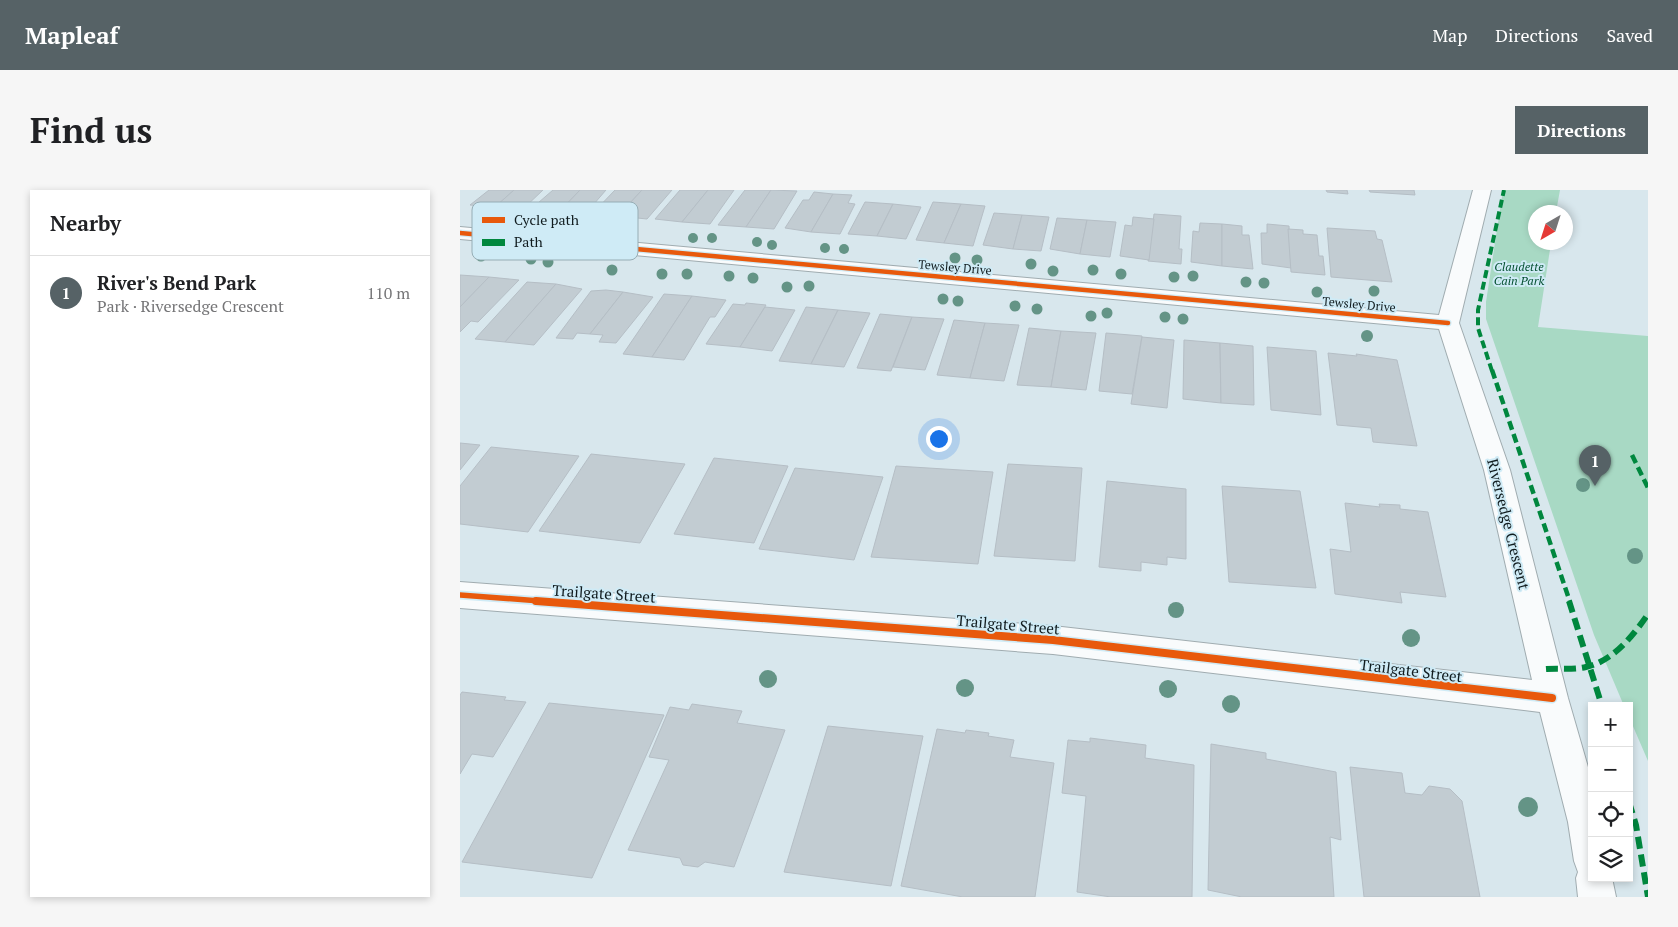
<!DOCTYPE html>
<meta charset="utf-8">
<style>
body{margin:0;font-family:"PT Serif",serif;background:#f6f6f6;color:#202124}
.controls{position:absolute;right:15px;bottom:15px;display:grid;overflow:hidden;border-radius:0px;box-shadow:0 2px 8px #0003}
.controls button{width:45px;height:45px;display:grid;place-items:center;padding:0;border:0;border-bottom:1px solid #e0e0e0;background:#fff;color:#202124;font:25px sans-serif}
.compass{position:absolute;left:1068px;top:15px;width:45px;height:45px;border-radius:50%;background:#fff;box-shadow:0 2px 8px #0003;rotate:219deg}
.you{position:absolute;left:478px;top:248px;width:18px;height:18px;margin:-12px;border:4px solid #fff;border-radius:50%;background:#1a73e8;box-shadow:0 0 0 8px #1a73e833}
.badge{display:grid;place-items:center;width:32px;height:32px;border-radius:50%;background:#566266;color:#fff;font-size:16px;font-weight:700}
.pin{position:absolute;translate:-50% -41px;filter:drop-shadow(0 1px 2px #0008)}
.pin::after{content:'';position:absolute;top:26px;width:18px;height:15px;background:inherit;clip-path:polygon(0 0,100% 0,50% 100%)}
.list{margin:0;padding:0;list-style:none}
h2{display:flex;justify-content:space-between;align-items:center;height:65px;margin:0;padding:0 20px;font-size:21px}
h2 small{font-size:16px;font-weight:400;color:#757577}
.list li{display:grid;grid-template-columns:32px 1fr auto;gap:15px;align-items:center;box-sizing:border-box;height:75px;padding:0 20px;border-top:1px solid #e0e0e0}
.list b{display:block;font-size:19px;white-space:nowrap}
.list p{margin:0;font-size:16px;white-space:nowrap;color:#757577}
.list em{font-size:16px;font-style:normal;color:#757577}
.icon{flex:none;width:28px;height:28px;fill:none;stroke:currentColor;stroke-width:2;stroke-linecap:round;stroke-linejoin:round}
.map{position:relative;flex:none;width:1188px;height:707px;overflow:hidden;border-radius:0px}
header{display:flex;align-items:center;gap:30px;box-sizing:border-box;height:70px;padding:0 25px;background:#566266;color:#fff}
header strong{font-size:24px}
nav{display:flex;gap:28px;margin-inline-start:auto;font-size:18px}
.intro{display:flex;align-items:center;justify-content:space-between;box-sizing:border-box;height:120px;padding:0 30px}
h1{margin:0;font-size:35px}
.button{padding:12px 22px;border-radius:0px;background:#566266;color:#fff;font-size:18px;font-weight:700}
main{display:flex;gap:30px;padding:0 30px}
aside{flex:1;background:#fff;border-radius:0px;box-shadow:0 2px 8px #0003}
.map>svg:first-child{display:block}
</style>
<header>
<strong>Mapleaf</strong>
<nav><a>Map</a><a>Directions</a><a>Saved</a></nav>
</header>
<div class="intro"><h1>Find us</h1><a class="button">Directions</a></div>
<main>
<aside>
<h2>Nearby<small></small></h2>
<ul class="list">
<li><span class="badge">1</span><div><b>River's Bend Park</b><p>Park · Riversedge Crescent</p></div><em>110 m</em></li>
</ul>
</aside>
<div class="map">
<svg width="1188" height="707" viewBox="0 0 1188 707">
<rect width="100%" height="100%" fill="#d8e7ed"/>
<path fill="#a8d9c4" d="M1043,0H1100L1096,22H1076V52L1091,53L1078,137L1188,146V571L1169,527V516H1164L1134,445L1026,129V112Z"/>
<g fill="#c2ccd2" stroke="#b5bec5">
<path d="M29,0H54L35,17L10,15Z"/>
<path d="M54,0H83L63,19L35,17Z"/>
<path d="M93,0H120L99,22L71,19Z"/>
<path d="M120,0H146L127,22L101,20Z"/>
<path d="M155,0H182L158,26L132,24Z"/>
<path d="M182,0H212L187,29L158,26Z"/>
<path d="M220,0H248L222,32L195,29Z"/>
<path d="M248,0H274L250,34L222,32Z"/>
<path d="M285,0H311L286,37L258,35Z"/>
<path d="M311,0L337,1L314,39L286,37Z"/>
<path d="M866,0H887L888,4L867,2Z"/>
<path d="M909,0H954L955,5L910,2Z"/>
<path d="M354,2L373,4L351,42L325,38L343,10H349Z"/>
<path d="M373,4L392,5L388,13L395,14L380,44L351,42Z"/>
<path d="M405,12L433,14L417,46L388,44Z"/>
<path d="M473,12L501,14L484,53L456,50Z"/>
<path d="M433,14L461,17L446,49L417,46Z"/>
<path d="M501,14L525,16L513,56L484,53Z"/>
<path d="M534,23L562,25L553,59L523,55Z"/>
<path d="M694,24L721,26L719,59H722L721,74L688,71Z"/>
<path d="M562,25L589,27L581,61L553,59Z"/>
<path d="M673,27L694,29L689,70L660,66L665,35L672,36Z"/>
<path d="M597,28L627,30L620,64L590,59Z"/>
<path d="M627,30L656,32L650,67L620,64Z"/>
<path d="M740,33L762,34V76L731,72L733,41L739,42Z"/>
<path d="M762,34L782,36V45H789L793,79L762,76Z"/>
<path d="M807,34L829,36L831,78L802,74L801,43H807Z"/>
<path d="M867,38L915,41L917,49L922,50L932,92L871,87Z"/>
<path d="M828,39L843,40V44L857,45L859,66H863L865,85L831,82Z"/>
<path d="M0,85L29,87L0,117Z"/>
<path d="M29,87L59,90L18,132L11,131L0,142V117Z"/>
<path d="M67,92L96,94L45,152L15,149Z"/>
<path d="M96,94L122,99L74,155L45,152Z"/>
<path d="M146,100L163,102L130,144L117,143L113,149L96,148L131,101Z"/>
<path d="M163,102L193,107L156,153L139,152L143,145L130,144Z"/>
<path d="M204,104L232,106L192,167L163,164Z"/>
<path d="M232,106L266,110L255,127H250L224,170L192,167Z"/>
<path d="M286,113L306,115L280,157L246,154L273,114L285,115Z"/>
<path d="M305,117L335,120L312,161L280,157Z"/>
<path d="M346,117L378,120L351,174L319,171Z"/>
<path d="M378,120L410,123L384,177L351,174Z"/>
<path d="M420,124L452,127L431,181L397,178Z"/>
<path d="M452,127L484,129L465,180L433,177Z"/>
<path d="M494,130L525,133L510,188L477,185Z"/>
<path d="M525,133L559,135L544,191L510,188Z"/>
<path d="M569,138L601,141L591,197L557,195Z"/>
<path d="M601,141L636,143L626,200L591,197Z"/>
<path d="M646,143L682,146L672,204L639,201Z"/>
<path d="M682,147L714,150L707,218L671,214Z"/>
<path d="M724,150L760,153L761,213L723,209Z"/>
<path d="M760,153L793,156L794,215L761,213Z"/>
<path d="M807,157L856,161L861,225L811,220Z"/>
<path d="M868,163L897,166L896,164L937,170L957,256L913,252L911,238L877,235Z"/>
<path d="M0,253L20,255L0,280Z"/>
<path d="M31,257L119,266L68,342L0,334V296Z"/>
<path d="M131,264L225,274L180,353L79,341Z"/>
<path d="M254,268L328,276L294,353L214,344Z"/>
<path d="M548,274L622,278L615,371L534,366Z"/>
<path d="M436,276L533,282L518,374L411,367Z"/>
<path d="M335,278L423,287L394,370L299,359Z"/>
<path d="M647,291L726,299V369L707,367V375L681,372V381L639,377Z"/>
<path d="M762,296L840,301L856,398L769,392Z"/>
<path d="M885,313L920,317L919,314L940,315V319L968,322L986,407L940,402L942,413L875,404L870,359L891,362Z"/>
<path d="M2,502L46,507L44,510L66,512L33,567L12,564L0,584V505Z"/>
<path d="M89,513L204,525L132,688L2,672Z"/>
<path d="M232,514L282,521L277,533L325,540L274,677L245,672L238,677L223,675L220,668L168,660L209,570L189,567L210,517L229,520Z"/>
<path d="M368,536L463,546L431,696L324,682Z"/>
<path d="M477,539L505,543L506,540L529,543L528,546L554,550L550,567L594,573L575,707H503L441,696Z"/>
<path d="M630,548L686,555L685,568L734,575L732,707H651L617,702L626,606L602,603L608,550L630,552Z"/>
<path d="M751,554L806,563V569L876,582L881,650L870,647L874,707H782L748,700Z"/>
<path d="M890,577L942,583L945,603L962,605L969,596L990,599L1002,611L1020,707H904Z"/>
</g>
<g fill="none" stroke-linecap="round" stroke-linejoin="round">
<g stroke="#a0acb0" stroke-width="2">
<path id="street" d="M1013,0H1031L999,133L1050,280L1108,508L1132,591V688H1152L1156,707H1118L1116,688L1118,682L1114,671L1108,632L1080,522L593,464L0,418V392L593,436L1072,490L1024,280L979,139L0,49V37L979,125Z"/>
</g>
<use href="#street" fill="#f9fbfc" fill-rule="evenodd"/>
<path stroke="#00873e" stroke-width="4" stroke-dasharray="8 4" stroke-linecap="butt" d="M1032,181L1018,138V120L1044,0"/>
<g stroke="#00873e" stroke-width="4.5" stroke-dasharray="9 4.5" stroke-linecap="butt">
<path d="M1032,180L1110,412"/>
<path d="M1172,265L1188,298"/>
</g>
<g stroke="#00873e" stroke-width="6" stroke-dasharray="12 6" stroke-linecap="butt">
<path d="M1109,411L1142,516"/>
<path d="M1086,479C1099,478 1113,480 1126,477C1153,471 1173,446 1188,424"/>
<path d="M1169,612L1176,635L1188,707"/>
</g>
<g stroke="#cfebf6" stroke-width="7">
<path id="cycleway-far2" d="M0,43L988,133"/>
</g>
<g stroke="#cfebf6" stroke-width="9">
<path id="cycleway-far1" d="M0,405L93,412"/>
</g>
<g stroke="#cfebf6" stroke-width="11">
<path id="cycleway" d="M76,411L593,450L1092,508"/>
</g>
<use href="#cycleway-far2" stroke="#e8590c" stroke-width="4.5"/>
<use href="#cycleway-far1" stroke="#e8590c" stroke-width="5.5"/>
<use href="#cycleway" stroke="#e8590c" stroke-width="8"/>
</g>
<g fill="#649486">
<circle cx="233" cy="48" r="5"/>
<circle cx="252" cy="48" r="5"/>
<circle cx="297" cy="52" r="5"/>
<circle cx="312" cy="55" r="5"/>
<circle cx="365" cy="58" r="5"/>
<circle cx="384" cy="59" r="5"/>
<circle cx="21" cy="66" r="5.5"/>
<circle cx="495" cy="68" r="5.5"/>
<circle cx="71" cy="69" r="5.5"/>
<circle cx="517" cy="70" r="5.5"/>
<circle cx="88" cy="72" r="5.5"/>
<circle cx="571" cy="74" r="5.5"/>
<circle cx="152" cy="80" r="5.5"/>
<circle cx="633" cy="80" r="5.5"/>
<circle cx="593" cy="81" r="5.5"/>
<circle cx="202" cy="84" r="5.5"/>
<circle cx="227" cy="84" r="5.5"/>
<circle cx="661" cy="84" r="5.5"/>
<circle cx="269" cy="86" r="5.5"/>
<circle cx="733" cy="86" r="5.5"/>
<circle cx="714" cy="87" r="5.5"/>
<circle cx="293" cy="88" r="5.5"/>
<circle cx="786" cy="92" r="5.5"/>
<circle cx="804" cy="93" r="5.5"/>
<circle cx="349" cy="96" r="5.5"/>
<circle cx="327" cy="97" r="5.5"/>
<circle cx="914" cy="101" r="5.5"/>
<circle cx="857" cy="102" r="5.5"/>
<circle cx="483" cy="109" r="5.5"/>
<circle cx="498" cy="111" r="5.5"/>
<circle cx="555" cy="116" r="5.5"/>
<circle cx="577" cy="119" r="5.5"/>
<circle cx="647" cy="123" r="5.5"/>
<circle cx="631" cy="126" r="5.5"/>
<circle cx="705" cy="127" r="5.5"/>
<circle cx="723" cy="129" r="5.5"/>
<circle cx="907" cy="146" r="6"/>
<circle cx="1123" cy="295" r="7"/>
<circle cx="1175" cy="366" r="8"/>
<circle cx="716" cy="420" r="8"/>
<circle cx="951" cy="448" r="9"/>
<circle cx="308" cy="489" r="9"/>
<circle cx="505" cy="498" r="9"/>
<circle cx="708" cy="499" r="9"/>
<circle cx="771" cy="514" r="9"/>
<circle cx="1068" cy="617" r="10"/>
</g>
<g text-anchor="middle" dominant-baseline="central" stroke-width="4" stroke-linejoin="round" paint-order="stroke">
<g font-size="12" font-style="italic" fill="#055132" stroke="#cfebf6">
<text x="1059" y="76">Claudette<tspan x="1059" dy="14">Cain Park</tspan></text>
</g>
<g font-size="12" fill="#101b1e" stroke="#cfebf6">
<text transform="translate(495 77) rotate(5)">Tewsley Drive</text>
<text transform="translate(899 114) rotate(5)">Tewsley Drive</text>
</g>
<g font-size="15" fill="#101b1e" stroke="#cfebf6">
<text transform="translate(1049 334) rotate(76)">Riversedge Crescent</text>
<text transform="translate(144 403) rotate(4)">Trailgate Street</text>
<text transform="translate(548 434) rotate(5)">Trailgate Street</text>
<text transform="translate(951 480) rotate(7)">Trailgate Street</text>
</g>
</g>
<rect x="12" y="12" width="166" height="58" rx="8" fill="#cfebf6" stroke="#96adb5" stroke-width="1"/>
<rect x="22" y="27" width="23" height="6" fill="#e8590c"/>
<rect x="22" y="49" width="23" height="7" fill="#00873e"/>
<g font-size="14" fill="#101b1e">
<text x="54" y="35">Cycle path</text>
<text x="54" y="57">Path</text>
</g>
</svg>
<div class="controls">
<button>+</button>
<button>−</button>
<button><svg class="icon" aria-label="locate" viewBox="0 0 24 24"><circle cx="12" cy="12" r="6"/><path d="M12 2v4M12 18v4M2 12h4M18 12h4"/></svg></button>
<button><svg class="icon" aria-label="layers" viewBox="0 0 24 24"><path d="M12 4l9 5-9 5-9-5zM3 14l9 5 9-5"/></svg></button>
</div>
<svg class="compass" viewBox="-18 -18 36 36"><path d="M0-13l5 13h-10z" fill="#e53935"/><path d="M0 13l5-13h-10z" fill="#757577"/></svg>
<div class="you"></div>
<div class="pin badge" style="left:1135px;top:296px">1</div>
</div>
</main>
